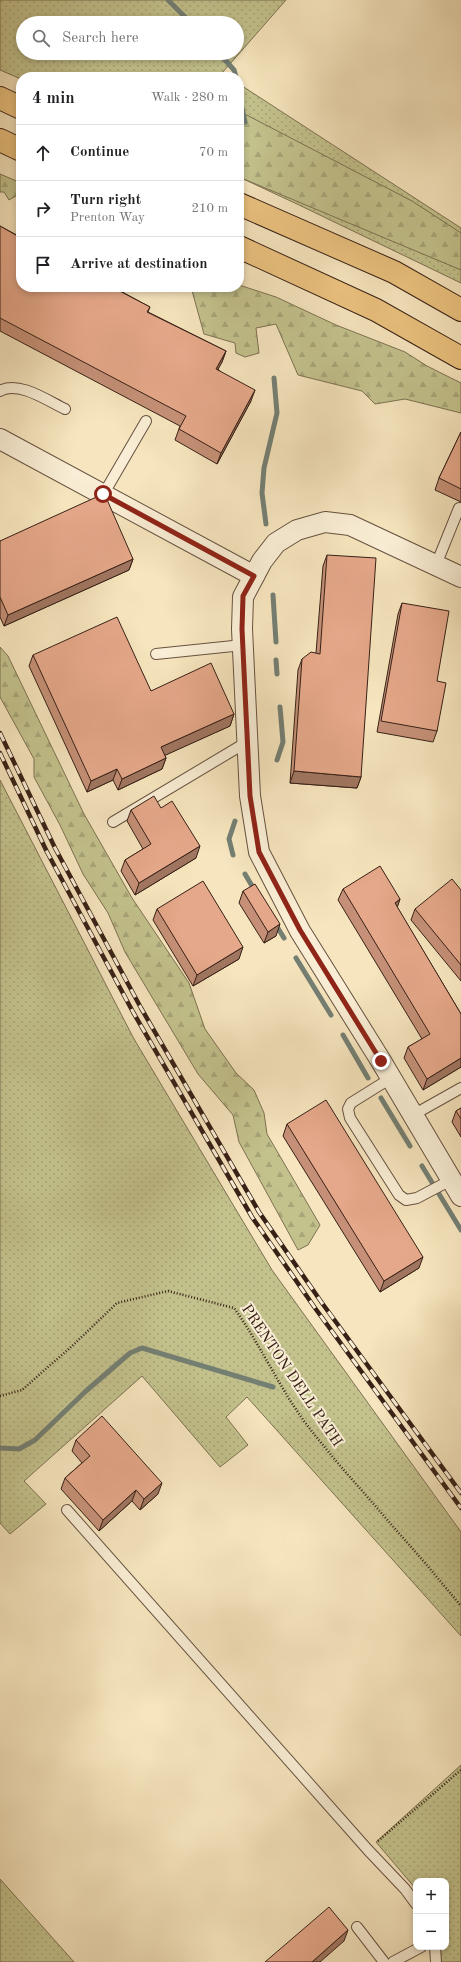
<!DOCTYPE html>
<meta charset="utf-8">
<style>
body{margin:0;font-family:"Old Standard TT",serif;background:#f2f2f2;color:#202124}
.controls{position:absolute;right:12px;bottom:12px;display:grid;overflow:hidden;border-radius:8px;box-shadow:0 2px 6px #0003}
.controls button{width:36px;height:36px;display:grid;place-items:center;padding:0;border:0;border-bottom:1px solid #e0e0e0;background:#fff;color:#202124;font:20px sans-serif}
.stop{position:absolute;width:12px;height:12px;margin:-9px;border:3px solid #8f2418;border-radius:50%;background:#fff}
.stop.end{background:#8f2418;border-color:#fff;box-shadow:0 1px 4px #0008}
.list{margin:0;padding:0;list-style:none}
h2{display:flex;justify-content:space-between;align-items:center;height:52px;margin:0;padding:0 16px;font-size:17px}
h2 small{font-size:13px;font-weight:400;color:#757577}
.list li{display:grid;grid-template-columns:26px 1fr auto;gap:12px;align-items:center;box-sizing:border-box;height:56px;padding:0 16px;border-top:1px solid #e0e0e0}
.list b{display:block;font-size:15px;white-space:nowrap}
.list p{margin:0;font-size:13px;white-space:nowrap;color:#757577}
.list em{font-size:13px;font-style:normal;color:#757577}
.icon{flex:none;width:22px;height:22px;fill:none;stroke:currentColor;stroke-width:2;stroke-linecap:round;stroke-linejoin:round}
.map{position:relative;flex:none;width:461px;height:1962px;overflow:hidden}
.search{position:absolute;background:#fff;box-shadow:0 2px 6px #0003;left:16px;top:16px;width:228px;height:44px;display:flex;align-items:center;gap:10px;box-sizing:border-box;padding:0 14px;border-radius:22px;color:#757577;font-size:15px}
.panel{position:absolute;background:#fff;box-shadow:0 2px 6px #0003;left:16px;top:72px;width:228px;height:220px;border-radius:16px}
.map>svg:first-child{display:block}
</style>
<div class="map">
<svg width="461" height="1962" viewBox="0 0 461 1962">
<defs>
<pattern id="grass-dots" width="8" height="8" patternUnits="userSpaceOnUse"><rect width="8" height="8" fill="#c3c28d"/><path d="M2 2h.1M6 6h.1" fill="none" stroke="#a8a679" stroke-width="1.8" stroke-linecap="round"/></pattern>
<pattern id="forest-firs" width="22" height="20" patternUnits="userSpaceOnUse"><rect width="22" height="20" fill="#c3c28d"/><path d="M5 1l3.5 6h-7zM16 11l3.5 6h-7z" fill="#a8a679"/></pattern>
</defs>
<rect width="100%" height="100%" fill="#f6e5be"/>
<filter id="stains"><feTurbulence type="fractalNoise" baseFrequency=".005" numOctaves="4"/><feColorMatrix values="0 0 0 0 .2 0 0 0 0 .09 0 0 0 0 .02 0 0 0 .5 -.17"/></filter>
<radialGradient id="worn" r=".72"><stop offset=".6" stop-color="#630" stop-opacity="0"/><stop offset="1" stop-color="#630" stop-opacity=".3"/></radialGradient>
<g fill="url(#grass-dots)" stroke="#7d7152" fill-rule="evenodd">
<path d="M0,0H286L222,73L227,77H21V79L0,70ZM23,23H237V53H23Z"/>
<path d="M239,84L461,228V283L297,204L239,177Z"/>
<path d="M0,780L134,1039L272,1270L461,1532V1636L247,1397L226,1417L248,1445L220,1467L142,1376L24,1481L46,1504L10,1534L0,1523Z"/>
<path d="M461,1765V1962H439L436,1947H446V1881H416V1889L376,1842Z"/>
<path d="M0,1879L74,1962H0Z"/>
</g>
<g fill="url(#forest-firs)" stroke="#7d7152">
<path d="M239,111L412,201L461,233V270L239,177Z"/>
<path d="M0,174L21,183V193L9,200L4,192H0Z"/>
<path d="M239,285L276,297L336,325L405,352L427,366L461,383V413L405,399L375,404L362,391L298,375L276,324L256,328L259,353L245,357L236,353L235,343L204,334L191,287H239Z"/>
<path d="M0,647L8,656L84,814L132,898L189,983L205,1029L236,1073L254,1090L264,1113L267,1134L320,1225L308,1245L298,1250L239,1142L233,1115L198,1074L125,952L108,913L83,874L60,825L34,777V759L0,697Z"/>
</g>
<g fill="none" stroke-linecap="round" stroke-linejoin="round">
<g stroke="#747f73" stroke-width="5">
<path d="M168,0L191,23"/>
<path d="M219,53L234,70L236,77"/>
<path d="M239,94L245,122"/>
<path d="M266,524L262,493L264,468L277,413L274,378"/>
<path d="M273,595L276,642"/>
<path d="M276,660L277,674"/>
<path d="M277,760L283,742L280,707"/>
<path d="M233,855L229,839L235,821"/>
<path d="M245,874L255,891"/>
<path d="M276,925L284,938"/>
<path d="M296,958L331,1015"/>
<path d="M343,1035L368,1078"/>
<path d="M381,1098L410,1146"/>
<path d="M422,1166L461,1230"/>
<path d="M0,1448L19,1449L35,1440L86,1391L130,1353L142,1348L273,1387"/>
</g>
<g stroke="#675140" stroke-width="12">
<g id="service">
<path d="M0,391C18,380 48,401 65,409"/>
<path d="M103,495L146,421"/>
<path d="M436,565L459,508"/>
<path d="M156,654L243,645"/>
<path d="M113,822L247,742"/>
<path d="M391,1078L351,1103L348,1109L350,1118L399,1195L406,1200L417,1198L451,1180"/>
<path d="M413,1115L461,1088"/>
<path d="M67,1510L368,1850L405,1889L416,1904"/>
<path d="M357,1927L384,1962"/>
<path d="M435,1947L436,1962"/>
<path d="M393,1962L421,1947"/>
</g>
</g>
<g stroke="#675140" stroke-width="22">
<g id="minor">
<path d="M0,439L254,576"/>
<path d="M461,577L350,525L325,522L297,530L276,543L262,561L243,597L242,629L250,796L259,852L300,931L381,1061L461,1196"/>
</g>
</g>
<g stroke="#372016" stroke-width="24">
<g id="motorway">
<path d="M0,98L21,108"/>
<path d="M0,140L21,150"/>
<path d="M239,204L394,272L461,310"/>
<path d="M239,247L376,310L461,358"/>
</g>
</g>
<g stroke="#372016" stroke-width="2.5" stroke-dasharray="1 2" stroke-linecap="butt">
<path d="M0,1396L22,1390L72,1346L117,1303L168,1291L234,1308C260,1344 278,1385 304,1421C331,1457 361,1489 390,1523C414,1550 438,1578 461,1606"/>
<path d="M378,1841L461,1770"/>
</g>
<use href="#service" stroke="#f9eed5" stroke-width="10"/>
<use href="#minor" stroke="#f9eed5" stroke-width="20"/>
<use href="#motorway" stroke="#ebc27f" stroke-width="22"/>
<g stroke="#372016" stroke-width="4.5">
<g id="rail">
<path d="M0,733L55,848L141,1008L259,1212L322,1303L461,1493"/>
<path d="M0,753L47,852L133,1012L252,1217L315,1308L461,1508"/>
</g>
</g>
<use href="#rail" stroke="#f9eed5" stroke-width="3" stroke-dasharray="9" stroke-linecap="butt"/>
</g>
<g fill="#c59077" stroke="#372016">
<path d="M0,226L150,307L148,312L226,351L222,362L218,369L251,401L217,464L175,440L180,426L0,331Z"/>
<path d="M461,432V502L435,490L439,478Z"/>
<path d="M0,541L133,559L129,570L4,626L0,617Z"/>
<path d="M327,555L361,777L357,788L290,783L298,670L302,659L316,653L323,566Z"/>
<path d="M402,603L437,681V731L433,742L377,732L398,614Z"/>
<path d="M33,655L151,691L234,714L230,726L165,755L166,758L162,769L118,790L113,780L87,792L29,666Z"/>
<path d="M161,808L196,858L135,895L121,871L125,860L143,849L127,821L131,810Z"/>
<path d="M343,889L400,899L397,907L461,1014V1067L423,1090L404,1058L408,1047L422,1039L338,900Z"/>
<path d="M461,890V981L411,920L415,909Z"/>
<path d="M243,891L276,936L264,943L239,903Z"/>
<path d="M157,909L239,959L193,986L153,920Z"/>
<path d="M461,1108V1137L452,1122L456,1111Z"/>
<path d="M287,1124L419,1268L380,1292L283,1136Z"/>
<path d="M76,1440L158,1494L140,1510L132,1501L99,1531L61,1489L65,1478L82,1463L72,1451Z"/>
</g>
<g fill="#a07661" stroke="#372016">
<path d="M226,351L222,362L212,380L216,369Z"/>
<path d="M255,390L251,401L217,464L221,453Z"/>
<path d="M133,559L129,570L4,626L8,615Z"/>
<path d="M234,714L230,726L157,759L161,747Z"/>
<path d="M166,758L162,769L118,790L122,779Z"/>
<path d="M117,769L113,780L87,792L91,781Z"/>
<path d="M294,771L361,777L357,788L290,783Z"/>
<path d="M200,846L196,858L135,895L139,883Z"/>
<path d="M400,899L396,911L395,903Z"/>
<path d="M280,924L276,936L264,943L268,932Z"/>
<path d="M243,947L239,959L193,986L197,975Z"/>
<path d="M461,1058V1067L423,1090L427,1079Z"/>
<path d="M423,1257L419,1268L380,1292L384,1281Z"/>
<path d="M162,1483L158,1494L140,1510L144,1499Z"/>
<path d="M136,1490L132,1501L99,1531L103,1520Z"/>
<path d="M348,1930L344,1941L320,1962H312Z"/>
</g>
<g fill="#e5a88a" stroke="#372016">
<path d="M0,226L21,238V287H112L150,307L147,312L226,351L216,369L255,390L221,453L179,429L186,416L0,318Z"/>
<path d="M461,432V489L439,478Z"/>
<path d="M103,494L105,495L133,559L8,615L0,597V541Z"/>
<path d="M327,555L376,558L361,777L294,771L302,659L311,652L320,654Z"/>
<path d="M402,603L449,611L437,681L446,683L437,731L381,721Z"/>
<path d="M117,617L151,691L211,663L234,714L161,747L166,758L122,779L117,769L91,781L33,655Z"/>
<path d="M154,796L161,808L172,801L200,846L139,883L125,860L151,844L131,810Z"/>
<path d="M380,866L400,899L395,903L461,1014V1058L427,1079L408,1047L430,1034L343,889Z"/>
<path d="M452,879L461,890V965L415,909Z"/>
<path d="M203,881L243,947L197,975L157,909Z"/>
<path d="M255,884L280,924L268,932L243,891Z"/>
<path d="M326,1100L423,1257L384,1281L287,1124Z"/>
<path d="M461,1108V1119L456,1111Z"/>
<path d="M102,1416L162,1483L144,1499L136,1490L103,1520L65,1478L90,1456L76,1440Z"/>
<path d="M329,1907L348,1930L312,1962H265Z"/>
</g>
<g fill="none" stroke-linecap="round" stroke-linejoin="round">
<path stroke="#8f2418" stroke-width="5" d="M103,494L254,576L243,596L242,629L250,796L259,852L300,930L381,1061"/>
</g>
<g text-anchor="middle" dominant-baseline="central" stroke-width="4" stroke-linejoin="round" paint-order="stroke">
<g font-size="15" fill="#372016" stroke="#f9eed5">
<text transform="translate(291 1376) rotate(56)">PRENTON DELL PATH</text>
</g>
</g>
<rect width="100%" height="100%" filter="url(#stains)"/>
<rect width="100%" height="100%" fill="url(#worn)"/>
</svg>
<div class="controls">
<button>+</button>
<button>−</button>
</div>
<div class="stop" style="left:103px;top:494px"></div>
<div class="stop end" style="left:381px;top:1061px"></div>
<div class="search"><svg class="icon" aria-label="search" viewBox="0 0 24 24"><circle cx="10" cy="10" r="6"/><path d="M15 15l6 6"/></svg>Search here</div>
<section class="panel">
<h2>4 min<small>Walk · 280 m</small></h2>
<ul class="list">
<li><svg class="icon" aria-label="ahead" viewBox="0 0 24 24"><path d="M12 20V5M6 11l6-6 6 6"/></svg><div><b>Continue</b></div><em>70 m</em></li>
<li><svg class="icon" aria-label="right" viewBox="0 0 24 24"><path d="M7 20v-9h11M14 6l5 5-5 5"/></svg><div><b>Turn right</b><p>Prenton Way</p></div><em>210 m</em></li>
<li><svg class="icon" aria-label="arrive" viewBox="0 0 24 24"><path d="M6 21V4h12l-3 4 3 4H6"/></svg><div><b>Arrive at destination</b></div></li>
</ul>
</section>
</div>
